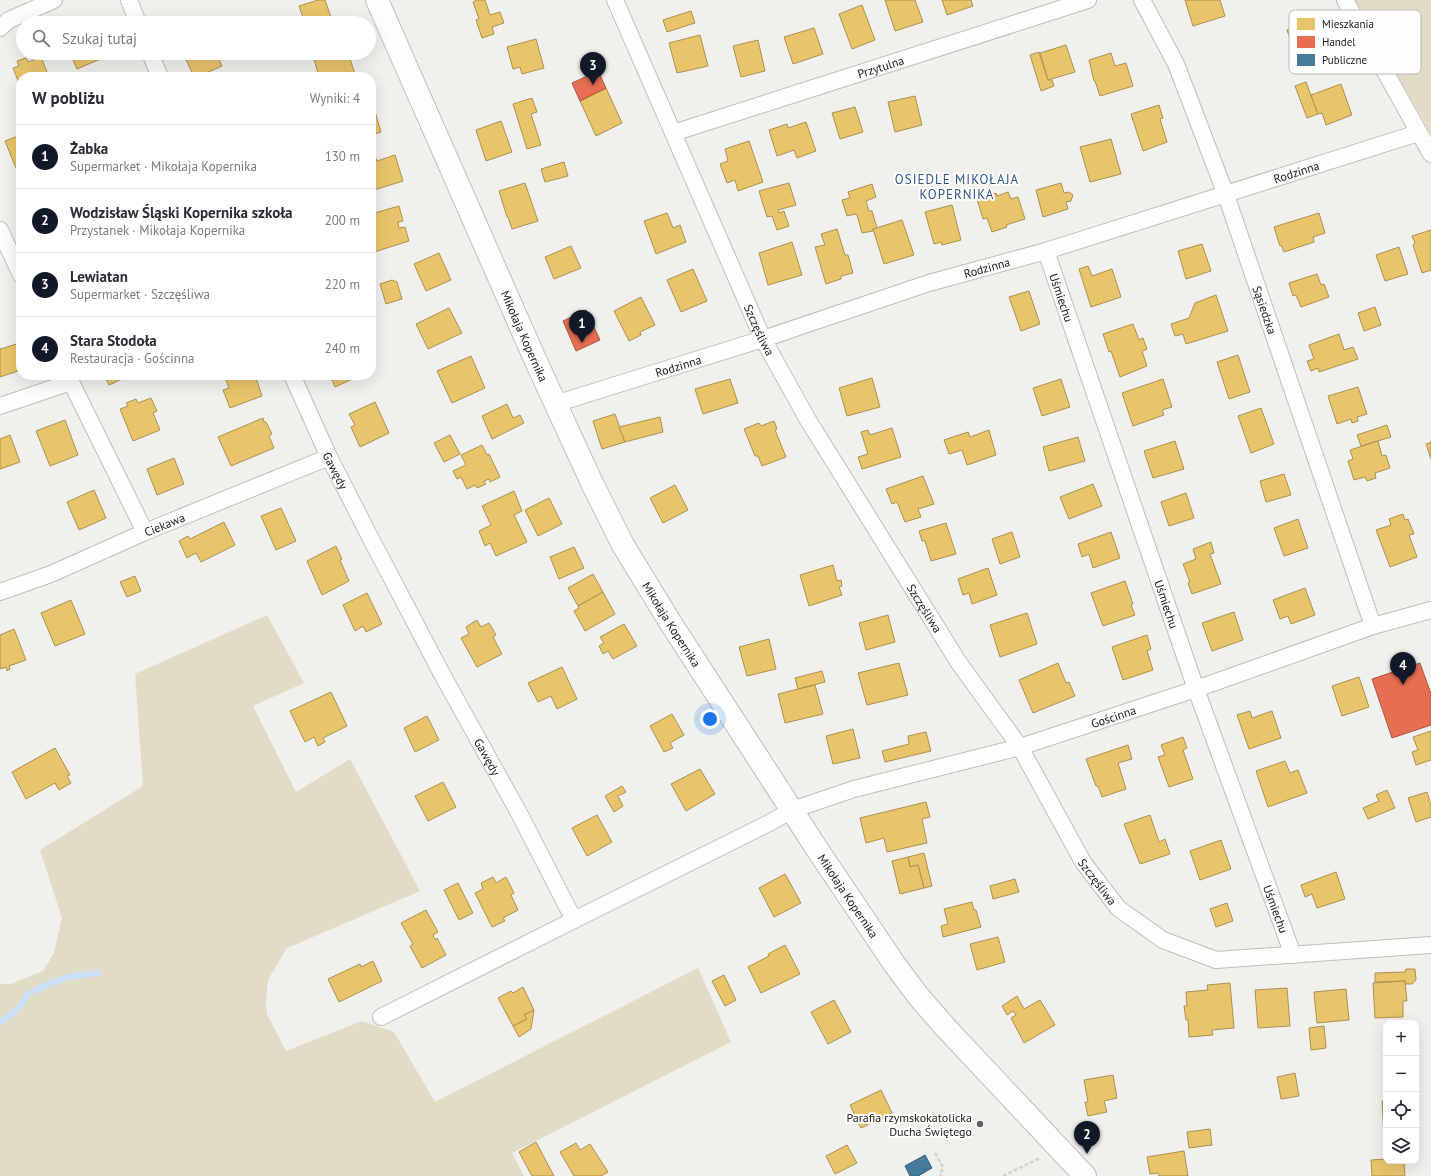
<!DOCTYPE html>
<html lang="pl">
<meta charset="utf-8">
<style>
body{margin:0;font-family:"PT Sans",sans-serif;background:#f2f2f3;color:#2b2b33}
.controls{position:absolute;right:12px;bottom:12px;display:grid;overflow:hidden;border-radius:8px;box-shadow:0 4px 16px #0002}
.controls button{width:36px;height:36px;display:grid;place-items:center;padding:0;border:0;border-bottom:1px solid #e1e1e2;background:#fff;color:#2b2b33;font:20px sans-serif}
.you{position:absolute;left:710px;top:719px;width:14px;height:14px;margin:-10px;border:3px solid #fff;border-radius:50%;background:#1a73e8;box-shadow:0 0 0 6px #1a73e833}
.badge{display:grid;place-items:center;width:26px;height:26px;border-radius:50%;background:#111827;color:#fff;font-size:13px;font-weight:700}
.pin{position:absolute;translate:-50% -33px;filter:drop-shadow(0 1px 2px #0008)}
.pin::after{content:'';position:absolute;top:21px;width:14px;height:12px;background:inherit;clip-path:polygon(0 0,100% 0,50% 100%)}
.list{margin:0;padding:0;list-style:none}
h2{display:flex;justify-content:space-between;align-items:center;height:52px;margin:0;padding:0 16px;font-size:17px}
h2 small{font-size:13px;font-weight:400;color:#7c7c81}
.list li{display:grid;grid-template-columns:26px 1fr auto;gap:12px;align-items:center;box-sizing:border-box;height:64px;padding:0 16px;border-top:1px solid #e1e1e2}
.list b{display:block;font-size:15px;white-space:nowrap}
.list p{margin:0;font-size:13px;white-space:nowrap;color:#7c7c81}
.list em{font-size:13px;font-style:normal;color:#7c7c81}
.icon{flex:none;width:22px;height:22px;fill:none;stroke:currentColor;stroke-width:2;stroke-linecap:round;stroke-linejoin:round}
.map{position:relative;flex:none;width:1431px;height:1176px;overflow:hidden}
.search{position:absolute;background:#fff;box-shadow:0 4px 16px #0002;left:16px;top:16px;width:360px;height:44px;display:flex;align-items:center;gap:10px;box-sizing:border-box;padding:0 14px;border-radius:22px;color:#7c7c81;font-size:15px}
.panel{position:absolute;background:#fff;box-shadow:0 4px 16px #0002;left:16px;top:72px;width:360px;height:308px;border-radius:16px}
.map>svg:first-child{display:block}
</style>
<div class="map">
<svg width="1431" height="1176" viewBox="0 0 1431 1176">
<rect width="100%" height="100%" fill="#f0f0ec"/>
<g fill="#e0dcc6">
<path d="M1354,0H1431V135L1427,127Z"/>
<path d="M267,615L304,683L253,706L296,792L350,759L420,891L287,948L268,980L266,1002L267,1014L286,1051L362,1021L394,1032L435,1102L698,968L731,1042L512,1153L524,1176H0V984H11L43,971L54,953L62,918L40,850L143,786L135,674Z"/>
</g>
<g fill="#e9c46a" stroke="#ab9151">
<path d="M318,0H325L333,23H305L299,6Z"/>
<path d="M477,0H485L490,15L500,12L504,23L492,27L494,34L482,38L476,20L479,19L473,2Z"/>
<path d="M885,0H915L923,22L895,31Z"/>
<path d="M942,0H971L973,6L947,15Z"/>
<path d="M1185,0H1220L1225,16L1193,26Z"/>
<path d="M862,5L875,40L852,49L839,14Z"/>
<path d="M691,11L695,23L667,32L663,20Z"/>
<path d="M1321,19L1329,43L1295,54L1287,30Z"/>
<path d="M814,28L823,54L793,64L784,37Z"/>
<path d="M700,35L708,66L677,73L669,43Z"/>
<path d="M536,39L544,68L522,74L520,67L513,69L507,47Z"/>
<path d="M758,40L765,71L741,77L733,46Z"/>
<path d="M1066,45L1075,72L1048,80L1040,53Z"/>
<path d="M1039,52L1048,80H1052L1054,86L1041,91L1030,55Z"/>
<path d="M70,53H103L105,57L77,69Z"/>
<path d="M183,53H216L222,66L197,77H194Z"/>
<path d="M333,53H348L356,77H319L314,59Z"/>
<path d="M1111,53L1115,66L1126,63L1133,86L1100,96L1095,81H1094L1089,60Z"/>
<path d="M41,57L49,77H21V88L13,68L19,66L17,61L26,58L28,62Z"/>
<path d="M1306,82L1318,114L1307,118L1295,86Z"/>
<path d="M1341,84L1352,115L1326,125L1322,113L1318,114L1311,95Z"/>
<path d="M606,88L622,123L596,136L580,101Z"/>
<path d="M915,96L922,125L895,132L888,102Z"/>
<path d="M532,98L537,112L531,114L541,145L527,149L513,104Z"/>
<path d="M371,105H373L381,132L371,135Z"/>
<path d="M1159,105L1163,118L1160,119L1167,142L1143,151L1131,114Z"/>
<path d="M855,107L863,132L840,139L832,113Z"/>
<path d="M501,121L512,152L486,161L476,130Z"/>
<path d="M806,122L816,151L797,158L794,150L777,156L769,130L787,124L788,128Z"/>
<path d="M21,135V166L16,168L5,141Z"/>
<path d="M1111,139L1121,174L1090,182L1080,147Z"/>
<path d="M749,141L763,182L738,191L735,180L727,183L720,164L728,161L725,149Z"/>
<path d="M395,155L403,181L371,191V158L375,156L377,161Z"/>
<path d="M564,162L568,176L545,182L541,169Z"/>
<path d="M525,183L538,221L512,229L508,217H507L499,191Z"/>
<path d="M789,183L796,205L778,210L779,213L784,211L789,226L777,230L772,216L767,217L759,191Z"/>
<path d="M1061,183L1064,193L1069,192L1073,195L1071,201L1066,202L1068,209L1043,217L1036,190Z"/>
<path d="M872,184L876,197L866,201L869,211H872L877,228L873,229V231L862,233L857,215L855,214L847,216L842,200L850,198L848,192Z"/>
<path d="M1008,192L1011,199L1018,197L1025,219L1006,225L1007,227L992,232L987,218L983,219L977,199L996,193L997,196Z"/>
<path d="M952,205L961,240L942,245L941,242L934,244L925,212Z"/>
<path d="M399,206L403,221L398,222L399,228L405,227L409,241L371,253V214Z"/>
<path d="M667,213L673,228L680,225L686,242L656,254L644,221Z"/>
<path d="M1319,213L1325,233L1313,237L1314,242L1284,252L1281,245L1280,246L1274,227Z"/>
<path d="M902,220L914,255L884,264L873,229Z"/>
<path d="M837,229L845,255H848L853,273L841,276V279L826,284L815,247L825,245L821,234Z"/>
<path d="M1431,230V270L1422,273L1413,245L1415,243L1412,236Z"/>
<path d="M792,242L802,275L768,285L759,253Z"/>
<path d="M1202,244L1211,271L1186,279L1178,251Z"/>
<path d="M571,246L581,268L554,279L545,257Z"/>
<path d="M1399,247L1408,274L1385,281L1376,255Z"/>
<path d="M439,253L451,280L426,291L414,264Z"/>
<path d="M1088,266L1092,276L1112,269L1121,297L1091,307L1079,269Z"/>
<path d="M693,269L707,301L681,312L667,280Z"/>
<path d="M1317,274L1321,285L1324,284L1329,297L1301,307L1296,295L1293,296L1289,283Z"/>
<path d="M392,280L397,282L402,299L386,304L380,284Z"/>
<path d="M1029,291L1040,324L1021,331L1009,297Z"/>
<path d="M1216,295L1228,331L1186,344L1183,334L1175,336L1171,324L1189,318L1195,303Z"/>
<path d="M641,297L655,325L640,332L641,335L629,341L614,311Z"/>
<path d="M1375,307L1381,325L1364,331L1358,313Z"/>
<path d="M449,308L462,333L428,349L416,324Z"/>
<path d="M1133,324L1139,340L1143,338L1147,349L1142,351L1147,366L1120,377L1111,351L1109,352L1103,334Z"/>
<path d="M1339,334L1344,350L1353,347L1358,359L1319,372L1318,368L1311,371L1307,361L1314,359L1309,345Z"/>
<path d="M16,344L21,359V370L0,377V348L1,349Z"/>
<path d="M1238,355L1250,392L1229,399L1217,362Z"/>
<path d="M471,356L485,388L452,403L437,371Z"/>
<path d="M104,375H131L109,385Z"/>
<path d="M224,375H255L262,396L230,408L223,390L229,388Z"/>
<path d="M330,375H361L335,387Z"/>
<path d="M872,378L880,407L847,416L839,388Z"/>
<path d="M730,379L738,403L703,414L695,389Z"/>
<path d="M1061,379L1070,407L1042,416L1033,388Z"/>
<path d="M1163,379L1172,407L1162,410L1164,415L1133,426L1122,393Z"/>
<path d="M1358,387L1367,414L1357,417L1358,421L1352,423L1351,419L1337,424L1328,396Z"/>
<path d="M151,398L157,411L153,413L160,430L133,441L120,409L128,406L126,403L136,399L138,403Z"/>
<path d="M375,402L389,433L360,447L351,427L355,425L349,414Z"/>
<path d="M507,404L513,418L520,415L524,423L492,439L482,416Z"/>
<path d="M1261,408L1274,444L1251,453L1238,416Z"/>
<path d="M615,414L625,442L602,449L593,421Z"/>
<path d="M660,417L663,432L625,442L619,427Z"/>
<path d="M263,418L264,422H266L272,434L269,436L274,448L231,466L218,437Z"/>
<path d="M65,420L78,455L50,466L36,431Z"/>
<path d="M774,421L777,429L775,430L786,457L762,466L758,456H755L744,429L759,423L761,426Z"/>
<path d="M1387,425L1391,437L1361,446L1357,435Z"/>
<path d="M892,428L901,457L862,469L858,457L868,454L861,432L868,430L870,435Z"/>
<path d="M989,430L996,455L967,465L962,450L949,454L944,440L968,432L970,437Z"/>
<path d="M10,435L20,462L0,469V439Z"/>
<path d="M450,435L460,454L444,462L434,443Z"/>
<path d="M1078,437L1085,461L1049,471L1043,447Z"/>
<path d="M1175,441L1184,469L1153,478L1144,451Z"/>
<path d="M1378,441L1382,456L1386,455L1390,468L1375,473L1376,478L1367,481L1365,477L1354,480L1348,461L1353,459L1350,450Z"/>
<path d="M1431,442V459L1426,444Z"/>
<path d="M482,445L487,455L489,454L500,477L490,482L489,479L484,481L486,484L477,488L475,485L467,489L461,477L457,479L453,471L466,465L461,455Z"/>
<path d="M174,458L184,484L157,495L147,469Z"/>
<path d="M1284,474L1291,495L1266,502L1260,481Z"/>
<path d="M923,476L934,504L918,509L921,517L905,522L897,502L892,504L886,489Z"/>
<path d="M1093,484L1102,506L1069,519L1060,497Z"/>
<path d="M675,485L688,510L663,523L650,498Z"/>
<path d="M94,490L106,518L79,530L67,502Z"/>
<path d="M514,491L522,511L514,515L527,542L496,556L490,543L485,546L479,531L491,525L482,506Z"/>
<path d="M1186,493L1194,518L1169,526L1161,502Z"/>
<path d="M549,498L562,524L538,536L525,510Z"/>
<path d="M281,508L296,541L276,550L261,516Z"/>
<path d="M1403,514L1405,520L1408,519L1414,534L1409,535L1417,557L1390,567L1376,530L1391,525L1389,519Z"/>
<path d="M1298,519L1308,548L1284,556L1274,528Z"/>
<path d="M224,522L235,545L201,562L196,553L187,558L179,541L188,536L190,539Z"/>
<path d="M946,523L956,554L931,561L925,541H922L919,531Z"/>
<path d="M1012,532L1020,557L1000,564L992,539Z"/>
<path d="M1111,532L1120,558L1093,568L1089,554L1082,557L1078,544Z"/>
<path d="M1211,542L1214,553L1210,554L1221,584L1192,594L1188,583L1190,582L1183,564L1196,559L1193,549Z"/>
<path d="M336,546L342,559L340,560L349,581L322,595L307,561Z"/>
<path d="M574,547L584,568L559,579L550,557Z"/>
<path d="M833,565L837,581L841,580L842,586L839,587L842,595L809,606L800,575Z"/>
<path d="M988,568L997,595L972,604L969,593L963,595L958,579Z"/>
<path d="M593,574L603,592L578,606L568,588Z"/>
<path d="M135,576L141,591L127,597L120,582Z"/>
<path d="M1125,581L1133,604L1131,605L1135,615L1103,626L1091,593Z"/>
<path d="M1305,588L1315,615L1291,624L1288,616L1280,619L1273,600Z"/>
<path d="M603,592L615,614L585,631L574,611L579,608L578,606Z"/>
<path d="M367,593L382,624L366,632L363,626L355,631L343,605Z"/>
<path d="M71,600L85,634L55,646L41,613Z"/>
<path d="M1234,612L1243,640L1212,651L1202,623Z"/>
<path d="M1027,613L1037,644L1000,657L990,625Z"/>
<path d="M888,615L895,642L866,650L859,623Z"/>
<path d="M477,620L481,627L489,623L496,635L493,637L502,654L477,667L461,638L469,634L466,627Z"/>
<path d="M624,624L637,646L613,659L608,651L603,654L599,646L604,643L600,637Z"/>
<path d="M14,629L26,660L9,666L10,669L7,671L6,667L0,669V635Z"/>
<path d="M1147,635L1151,649L1147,651L1153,670L1123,680L1112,647Z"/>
<path d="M769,639L776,669L747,676L739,647Z"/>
<path d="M899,663L908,695L867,705L858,673Z"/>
<path d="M1058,663L1066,683L1069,682L1075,696L1033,713L1019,680Z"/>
<path d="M562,667L577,699L557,709L551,696L538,702L528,683Z"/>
<path d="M822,671L825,682L798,689L795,678Z"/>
<path d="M1359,677L1369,707L1342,716L1332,686Z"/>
<path d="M815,685L823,714L785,723L778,694Z"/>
<path d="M331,692L347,726L323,738L325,742L318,746L314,737L305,742L290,711Z"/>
<path d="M1250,711L1252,718L1272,711L1281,738L1249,749L1237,715Z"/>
<path d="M672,714L684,735L670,743L673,748L664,752L650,726Z"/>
<path d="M427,716L439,740L415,752L404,728Z"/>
<path d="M853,729L860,758L833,764L826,736Z"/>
<path d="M1431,731V760L1416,765L1412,752L1418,750L1413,737Z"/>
<path d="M926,732L931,751L885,762L882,751L909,744L908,736Z"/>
<path d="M1183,737L1187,748L1183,750L1193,779L1169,787L1158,757L1165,755L1161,745Z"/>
<path d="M1128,745L1132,759L1118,763L1126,789L1102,797L1098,786H1096L1086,759Z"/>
<path d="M55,748L70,775L67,776L71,783L59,790L55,783L26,799L12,772Z"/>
<path d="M1285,761L1290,773L1298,770L1307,793L1268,807L1256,771Z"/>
<path d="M700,769L715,794L686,811L671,784Z"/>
<path d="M443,782L456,807L428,821L415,796Z"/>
<path d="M622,786L626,792L618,796L623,806L614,812L605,796Z"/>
<path d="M1387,790L1395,808L1368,819L1363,808L1379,801L1376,795Z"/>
<path d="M1427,792L1431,805V817L1416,822L1408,798Z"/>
<path d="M926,802L930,817L922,819L927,843L887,852L884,838L866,843L860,818Z"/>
<path d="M597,815L612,842L587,856L572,828Z"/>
<path d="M1150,815L1159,842L1165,839L1170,854L1140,864L1124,824Z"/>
<path d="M1221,840L1231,869L1200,880L1190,851Z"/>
<path d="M924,853L932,886L924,888L918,865L910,867L908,857Z"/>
<path d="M908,857L910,867L918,865L924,888L900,894L892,861Z"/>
<path d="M1336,872L1345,899L1317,908L1312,894L1305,897L1301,885Z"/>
<path d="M785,874L801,903L774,917L759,888Z"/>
<path d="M493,877L496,883L506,877L514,893L511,895L518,910L503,918L505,921L492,927L475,893L483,889L481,883Z"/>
<path d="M1015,879L1019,892L993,899L990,886Z"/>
<path d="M458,883L473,913L459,920L444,890Z"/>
<path d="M972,902L974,910H976L981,927L943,937L941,926L948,924L944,909Z"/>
<path d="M1227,903L1233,921L1216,927L1210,909Z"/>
<path d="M426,910L438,932L433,935L435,940L437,938L446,955L422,968L410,946L413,944L401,923Z"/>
<path d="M998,937L1005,962L977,970L970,944Z"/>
<path d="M785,945L800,974L761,993L748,967L769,956L768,954Z"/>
<path d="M373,961L382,981L339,1002L328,979L360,964L361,967Z"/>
<path d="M1406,969H1415L1416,980L1412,984H1406L1405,981L1375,982V973L1405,972Z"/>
<path d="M724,975L736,1000L725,1006L712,981Z"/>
<path d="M1405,981L1407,1001H1403V1017L1375,1018L1373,983Z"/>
<path d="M1230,983L1234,1028L1212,1030L1213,1035L1189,1037L1188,1020H1186L1184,1006H1187L1186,992L1208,990L1207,985Z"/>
<path d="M523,987L534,1010L524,1015L527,1019L513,1026L498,998L511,991L513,993Z"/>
<path d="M1287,988L1290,1026L1258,1028L1255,990Z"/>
<path d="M1346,989L1349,1020L1317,1023L1314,992Z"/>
<path d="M1017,996L1024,1009L1040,1000L1055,1025L1024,1043L1011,1018L1016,1015L1013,1011L1007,1015L1002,1006Z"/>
<path d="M834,1000L851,1032L828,1044L811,1012Z"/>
<path d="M534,1010L531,1029L519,1037L513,1026L527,1019L524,1015Z"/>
<path d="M1324,1026L1326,1048L1311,1050L1309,1028Z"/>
<path d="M1295,1073L1299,1096L1281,1099L1277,1077Z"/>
<path d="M1113,1075L1117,1098L1104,1101L1107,1112L1088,1116L1085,1102H1088L1084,1080Z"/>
<path d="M881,1090L892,1113L861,1128L850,1105Z"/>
<path d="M1382,1101H1386V1137H1384Z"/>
<path d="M1210,1129L1212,1145L1189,1148L1187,1132Z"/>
<path d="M536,1142L554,1176H532L519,1152Z"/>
<path d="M576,1143L580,1150L590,1144L608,1172L601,1176H574L560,1152Z"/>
<path d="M847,1145L857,1163L835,1174L826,1156Z"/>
<path d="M1184,1151L1188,1176H1159L1158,1173L1150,1174L1147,1157Z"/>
<path d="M1386,1159V1161H1404L1405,1176H1372L1371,1160Z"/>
</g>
<g fill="#e76f51" stroke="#a95540">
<path d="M598,71L606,88L580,101L572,83Z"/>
<path d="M586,310L600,340L576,351L563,321Z"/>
<path d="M1420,663L1431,694V725L1392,738L1372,679Z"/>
</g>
<path fill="#457b9d" stroke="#385e75" d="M925,1155L932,1168L918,1176H910L905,1166Z"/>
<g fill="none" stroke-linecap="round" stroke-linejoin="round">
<path stroke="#ccdef9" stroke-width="6" d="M0,1022C14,1013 20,1009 28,994L51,983L68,977L98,973"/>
<g stroke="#bfbebc" stroke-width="18">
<g id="street">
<path d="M129,0L138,23"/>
<path id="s1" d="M615,0L763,339L808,420L959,663L1020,747L1083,862L1118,908L1163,940L1216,960L1431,945"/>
<path id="s2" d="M1142,0L1176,64L1226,195L1373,626"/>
<path d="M1345,0L1431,154"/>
<path d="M0,28L9,20L54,0"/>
<path d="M150,53L160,77"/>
<path id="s3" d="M673,133L1088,0"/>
<path d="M0,230L21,275"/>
<path id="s4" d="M1046,251L1196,689L1293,955"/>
<path id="s5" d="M292,375L329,457L370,537L443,676L519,813L574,920L771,822L792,810L854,789L1020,747L1196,689L1373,626L1431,610"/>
<path d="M71,382L145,532"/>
<path id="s6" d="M555,404L763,339L929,283L1046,251L1418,133"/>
<path d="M0,406L71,382L67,375"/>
<path id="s7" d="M0,592L51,574L145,532L329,457"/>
<path d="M381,1017L574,920"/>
</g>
</g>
<g stroke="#bfbebc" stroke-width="24">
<g id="secondary">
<path id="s8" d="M377,0L534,357L592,483L623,545L670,622L817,849L895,965L919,997L946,1028L1085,1176"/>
</g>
</g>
<g stroke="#d1d1d1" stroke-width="2.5" stroke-dasharray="4 2" stroke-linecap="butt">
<path d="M935,1153L943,1167L940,1176"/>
<path d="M1003,1176L1040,1158"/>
</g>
<use href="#street" stroke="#fdfdfc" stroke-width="16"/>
<use href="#secondary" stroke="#fdfdfc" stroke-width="22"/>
</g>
<circle fill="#646462" stroke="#fffefc" stroke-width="1.5" cx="980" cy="1124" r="4"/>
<g text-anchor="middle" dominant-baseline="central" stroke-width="4" stroke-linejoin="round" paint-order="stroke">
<g font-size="12" fill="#191917" stroke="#fffefc">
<text stroke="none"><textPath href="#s3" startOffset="218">Przytulna</textPath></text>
<text stroke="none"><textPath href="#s6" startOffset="777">Rodzinna</textPath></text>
<text stroke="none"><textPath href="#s6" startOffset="453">Rodzinna</textPath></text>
<text stroke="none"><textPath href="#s4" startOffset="49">Uśmiechu</textPath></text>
<text stroke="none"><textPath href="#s2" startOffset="334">Sąsiedzka</textPath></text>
<text stroke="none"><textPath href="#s1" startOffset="360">Szczęśliwa</textPath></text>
<text stroke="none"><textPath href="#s8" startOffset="367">Mikołaja Kopernika</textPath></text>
<text stroke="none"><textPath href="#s6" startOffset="129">Rodzinna</textPath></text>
<text stroke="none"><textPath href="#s5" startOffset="105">Gawędy</textPath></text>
<text stroke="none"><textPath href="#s7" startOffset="178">Ciekawa</textPath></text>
<text stroke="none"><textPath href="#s4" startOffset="373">Uśmiechu</textPath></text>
<text stroke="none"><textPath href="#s1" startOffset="684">Szczęśliwa</textPath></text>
<text stroke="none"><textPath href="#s8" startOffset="691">Mikołaja Kopernika</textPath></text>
<text stroke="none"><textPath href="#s5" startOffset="1193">Gościnna</textPath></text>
<text stroke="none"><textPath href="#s5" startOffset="429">Gawędy</textPath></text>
<text stroke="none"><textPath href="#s1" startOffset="1008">Szczęśliwa</textPath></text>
<text stroke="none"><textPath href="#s8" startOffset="1015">Mikołaja Kopernika</textPath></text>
<text stroke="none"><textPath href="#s4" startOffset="697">Uśmiechu</textPath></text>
</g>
<g font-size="12" fill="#191917" stroke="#fffefc" text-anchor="end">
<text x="972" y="1117">Parafia rzymskokatolicka<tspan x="972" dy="14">Ducha Świętego</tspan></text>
</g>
<g font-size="13" letter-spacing="1" fill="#2e548b" stroke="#fffefc">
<text x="957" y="179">OSIEDLE MIKOŁAJA<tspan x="957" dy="15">KOPERNIKA</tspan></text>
</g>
</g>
<rect x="1289" y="10" width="132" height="64" rx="6" fill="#fffefc" stroke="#bab9b7" stroke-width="1"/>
<rect x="1297" y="18" width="18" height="12" fill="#e9c46a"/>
<rect x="1297" y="36" width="18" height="12" fill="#e76f51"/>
<rect x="1297" y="54" width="18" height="12" fill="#457b9d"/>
<g font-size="11" fill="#191917">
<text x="1322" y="28">Mieszkania</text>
<text x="1322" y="46">Handel</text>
<text x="1322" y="64">Publiczne</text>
</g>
</svg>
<div class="controls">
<button>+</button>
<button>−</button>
<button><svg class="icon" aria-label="locate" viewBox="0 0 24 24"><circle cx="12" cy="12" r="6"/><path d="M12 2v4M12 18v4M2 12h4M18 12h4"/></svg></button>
<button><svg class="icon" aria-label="layers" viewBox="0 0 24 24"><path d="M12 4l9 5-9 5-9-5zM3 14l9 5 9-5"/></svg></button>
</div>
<div class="you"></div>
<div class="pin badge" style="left:582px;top:343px">1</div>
<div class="pin badge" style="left:1087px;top:1154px">2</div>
<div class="pin badge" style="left:593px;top:85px">3</div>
<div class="pin badge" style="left:1403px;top:685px">4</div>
<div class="search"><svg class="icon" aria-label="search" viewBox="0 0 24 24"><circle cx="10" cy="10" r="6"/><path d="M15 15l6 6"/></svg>Szukaj tutaj</div>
<section class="panel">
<h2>W pobliżu<small>Wyniki: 4</small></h2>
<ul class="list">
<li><span class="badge">1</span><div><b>Żabka</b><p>Supermarket · Mikołaja Kopernika</p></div><em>130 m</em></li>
<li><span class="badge">2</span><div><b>Wodzisław Śląski Kopernika szkoła</b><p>Przystanek · Mikołaja Kopernika</p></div><em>200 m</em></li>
<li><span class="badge">3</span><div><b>Lewiatan</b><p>Supermarket · Szczęśliwa</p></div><em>220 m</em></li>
<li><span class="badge">4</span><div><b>Stara Stodoła</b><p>Restauracja · Gościnna</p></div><em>240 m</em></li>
</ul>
</section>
</div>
